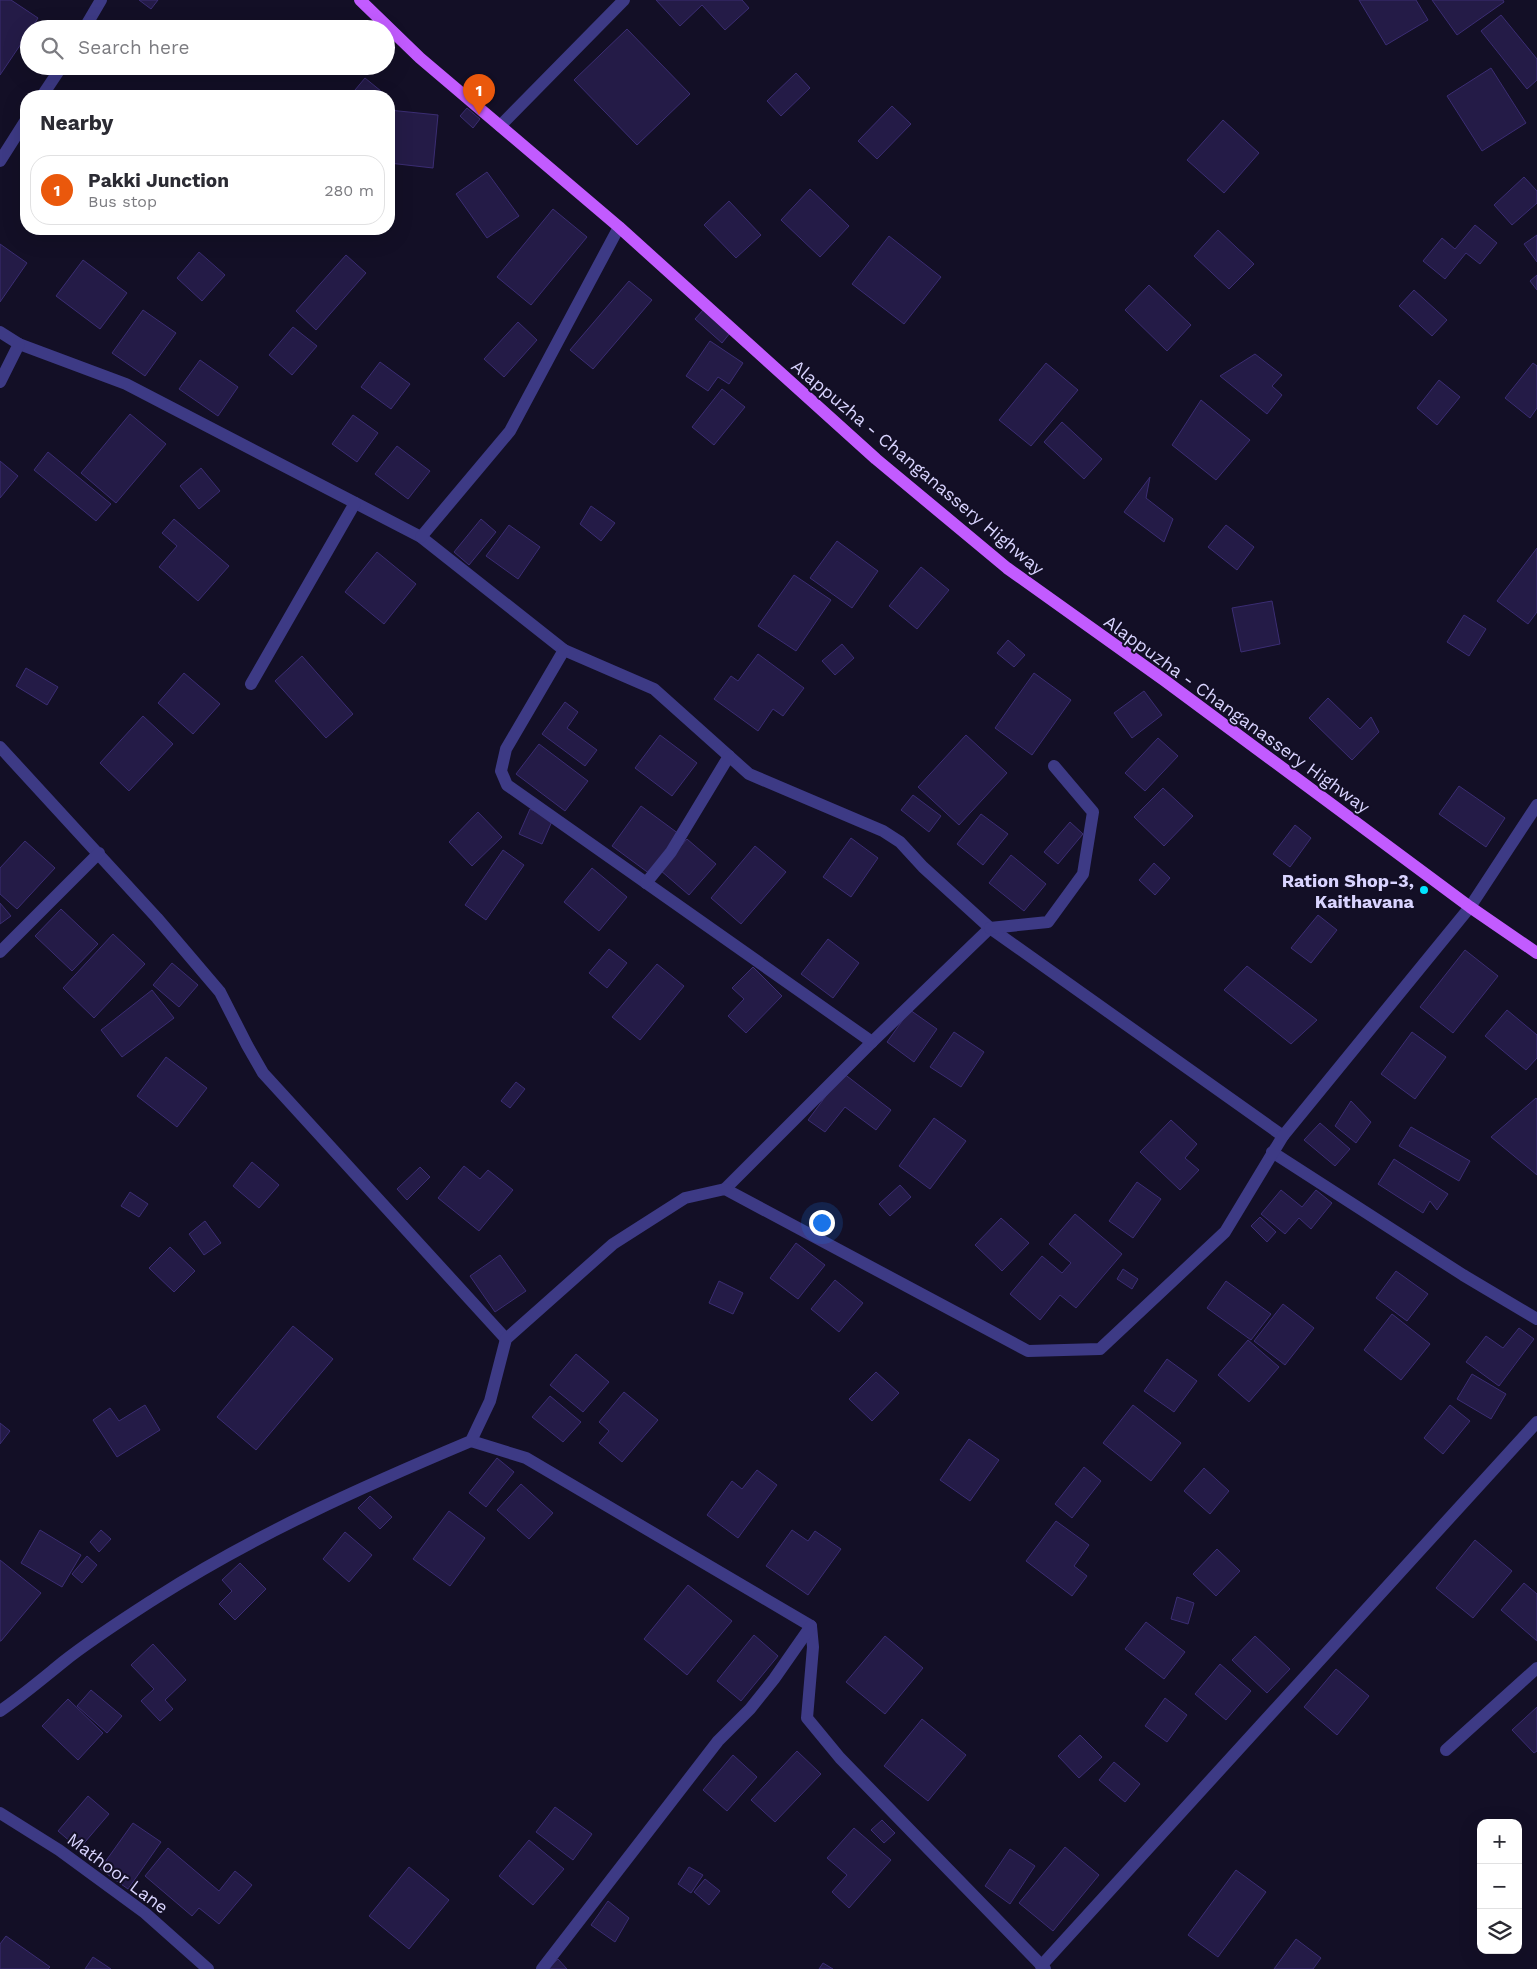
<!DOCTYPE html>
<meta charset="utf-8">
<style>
body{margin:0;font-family:"Work Sans",sans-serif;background:#f7f7f7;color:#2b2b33}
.controls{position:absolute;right:15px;bottom:15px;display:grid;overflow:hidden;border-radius:10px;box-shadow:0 5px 20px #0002}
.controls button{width:45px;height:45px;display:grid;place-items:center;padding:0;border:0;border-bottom:1px solid #e1e1e2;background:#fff;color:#2b2b33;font:25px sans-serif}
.you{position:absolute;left:821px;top:1222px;width:18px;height:18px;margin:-12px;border:4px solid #fff;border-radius:50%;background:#1a73e8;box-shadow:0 0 0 8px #1a73e833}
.badge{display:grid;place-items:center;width:32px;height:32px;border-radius:50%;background:#ea580c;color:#fff;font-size:16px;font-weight:700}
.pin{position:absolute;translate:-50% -41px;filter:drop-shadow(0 1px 2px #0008)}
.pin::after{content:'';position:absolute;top:26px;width:18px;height:15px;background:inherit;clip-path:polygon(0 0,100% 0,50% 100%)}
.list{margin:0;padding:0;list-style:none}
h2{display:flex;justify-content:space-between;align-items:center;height:65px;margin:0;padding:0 20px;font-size:21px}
h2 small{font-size:16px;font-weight:400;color:#7c7c81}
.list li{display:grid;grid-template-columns:32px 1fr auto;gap:15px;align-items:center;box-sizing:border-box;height:70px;margin:0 10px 10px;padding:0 10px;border:1px solid #e1e1e2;border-radius:20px}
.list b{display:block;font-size:19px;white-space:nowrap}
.list p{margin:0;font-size:16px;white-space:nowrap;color:#7c7c81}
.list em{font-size:16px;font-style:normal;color:#7c7c81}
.icon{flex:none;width:28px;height:28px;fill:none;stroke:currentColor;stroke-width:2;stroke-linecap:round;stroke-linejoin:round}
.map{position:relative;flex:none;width:1537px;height:1969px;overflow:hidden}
.search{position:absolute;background:#fff;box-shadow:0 5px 20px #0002;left:20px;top:20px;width:375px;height:55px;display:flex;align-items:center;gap:12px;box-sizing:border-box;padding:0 18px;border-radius:28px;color:#7c7c81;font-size:19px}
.panel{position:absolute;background:#fff;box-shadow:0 5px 20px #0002;left:20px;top:90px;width:375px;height:145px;border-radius:20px}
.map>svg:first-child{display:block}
</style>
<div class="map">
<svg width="1537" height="1969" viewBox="0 0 1537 1969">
<rect width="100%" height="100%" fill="#130f26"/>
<g fill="#241b47" stroke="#3b2d73">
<path d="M0,0H11L38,18L31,29H29V32L0,75Z"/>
<path d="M139,0H158L151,9Z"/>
<path d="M656,0H742L749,8L725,30L702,5L680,26Z"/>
<path d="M1359,0H1416L1428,20L1386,45Z"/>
<path d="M1432,0H1503L1504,2L1457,35Z"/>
<path d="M1501,15L1537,59V80L1527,89L1481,31Z"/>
<path d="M627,29L690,94L637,145L574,80Z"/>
<path d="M1491,68L1526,123L1482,151L1447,96Z"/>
<path d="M796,73L810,88L781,116L767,101Z"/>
<path d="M365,78L387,96H350Z"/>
<path d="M892,106L911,124L877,159L858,141Z"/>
<path d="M467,108L480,119L473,128L460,116Z"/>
<path d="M389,110L438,115L433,168L389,163Z"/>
<path d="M1223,120L1259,153L1224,193L1187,160Z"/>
<path d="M487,172L519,216L487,238L456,194Z"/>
<path d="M1524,177L1537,191V203L1512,225L1494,205Z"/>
<path d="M810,189L849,226L820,257L781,220Z"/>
<path d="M729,201L761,235L736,258L704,225Z"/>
<path d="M553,209L587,237L531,305L497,277Z"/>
<path d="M1475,225L1497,243L1480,264L1466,253L1445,279L1423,261L1442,238L1455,249Z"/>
<path d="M1218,230L1254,264L1229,289L1194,256Z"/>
<path d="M1537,235V262L1524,244Z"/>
<path d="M889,236L941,277L904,324L852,284Z"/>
<path d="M0,244L27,263L0,302Z"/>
<path d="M199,252L225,275L202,301L177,278Z"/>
<path d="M346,255L366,273L316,330L296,311Z"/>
<path d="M83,260L127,293L100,329L56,296Z"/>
<path d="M1537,275V290L1530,281Z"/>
<path d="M629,281L652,300L593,369L570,350Z"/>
<path d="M1149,285L1191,325L1167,351L1125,310Z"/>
<path d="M1414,290L1447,320L1432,336L1399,306Z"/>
<path d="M143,310L176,333L145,376L112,353Z"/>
<path d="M703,310L730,333L722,343L695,319Z"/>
<path d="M518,322L537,340L504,377L484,359Z"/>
<path d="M293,327L317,346L292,375L269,355Z"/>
<path d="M710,341L743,363L729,384L718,377L708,391L686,376Z"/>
<path d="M1255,354L1282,375L1272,386L1282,395L1267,414L1220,376Z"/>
<path d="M200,360L238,387L218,416L179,389Z"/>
<path d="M380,362L410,384L391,409L361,387Z"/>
<path d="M1046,363L1078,390L1031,446L999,420Z"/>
<path d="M1533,363L1537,366V408L1530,418L1505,398Z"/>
<path d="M1439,380L1460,397L1437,425L1417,408Z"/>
<path d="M722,389L745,407L714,445L692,427Z"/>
<path d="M1201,400L1250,440L1216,480L1172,445Z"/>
<path d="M130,414L166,444L116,503L81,473Z"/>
<path d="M353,415L378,433L357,462L332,444Z"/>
<path d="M1062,422L1102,459L1084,479L1044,442Z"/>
<path d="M397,446L430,471L408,499L375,474Z"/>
<path d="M48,452L111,504L96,521L34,470Z"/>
<path d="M0,461L18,476L0,498Z"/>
<path d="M201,468L220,491L199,509L180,486Z"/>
<path d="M1150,477L1146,498L1173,519L1164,542L1124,512Z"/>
<path d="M591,506L615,523L601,541L580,524Z"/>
<path d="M174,519L229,566L198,601L159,567L177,546L162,533Z"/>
<path d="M481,519L496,532L469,565L454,552Z"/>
<path d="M509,525L540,547L518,579L486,556Z"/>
<path d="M1226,525L1254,547L1237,570L1208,547Z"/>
<path d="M837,541L878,571L852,608L810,578Z"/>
<path d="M1537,548V612L1528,624L1497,601Z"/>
<path d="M377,552L416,584L384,624L345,592Z"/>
<path d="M921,567L949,590L917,629L889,606Z"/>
<path d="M794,575L831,600L796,651L758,626Z"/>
<path d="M1272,601L1280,644L1241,652L1232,608Z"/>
<path d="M1464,615L1486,629L1469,656L1447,642Z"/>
<path d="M1008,640L1025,655L1014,667L997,653Z"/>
<path d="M842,644L854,658L835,675L822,661Z"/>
<path d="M758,654L804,688L783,716L773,709L758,731L714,699L731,676L738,681Z"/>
<path d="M302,656L353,714L326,738L275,681Z"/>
<path d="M26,668L58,687L47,705L16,686Z"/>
<path d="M184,673L220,704L193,734L158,703Z"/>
<path d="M1034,673L1071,700L1032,755L995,728Z"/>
<path d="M1144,691L1162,715L1132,738L1114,713Z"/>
<path d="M1328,698L1360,729L1371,717L1379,732L1352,760L1309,718Z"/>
<path d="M565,702L578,712L567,728L597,750L585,766L542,734Z"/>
<path d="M143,716L173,744L129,791L100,763Z"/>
<path d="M660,735L697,763L672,796L635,768Z"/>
<path d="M966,735L1007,773L959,825L918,787Z"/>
<path d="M1158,738L1178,756L1145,791L1125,773Z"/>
<path d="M539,744L588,781L565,811L516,774Z"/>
<path d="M1459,786L1505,818L1486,847L1439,814Z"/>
<path d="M1163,788L1193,816L1164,846L1134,817Z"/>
<path d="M913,795L941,816L929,832L901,810Z"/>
<path d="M641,806L679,834L650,874L612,846Z"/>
<path d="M530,809L553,819L542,844L519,834Z"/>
<path d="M478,812L502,837L472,866L449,842Z"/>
<path d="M981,814L1008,834L983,865L957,844Z"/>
<path d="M1070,822L1083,834L1058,864L1044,852Z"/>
<path d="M1295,825L1311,838L1290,867L1273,854Z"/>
<path d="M851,838L878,858L851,897L823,877Z"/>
<path d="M687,839L716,864L689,895L660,870Z"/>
<path d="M25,841L55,868L17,909L0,894V868Z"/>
<path d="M755,846L786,872L741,924L711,898Z"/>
<path d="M503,850L524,865L486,920L465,905Z"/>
<path d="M1011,855L1046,884L1024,911L989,883Z"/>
<path d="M1154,863L1170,878L1155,895L1139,880Z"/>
<path d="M592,868L627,897L599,931L564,902Z"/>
<path d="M0,903L11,916L0,924Z"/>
<path d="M61,909L98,944L72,971L35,936Z"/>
<path d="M1318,915L1337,930L1311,963L1291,948Z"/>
<path d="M113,934L145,964L94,1018L63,988Z"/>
<path d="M828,939L859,963L833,998L801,974Z"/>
<path d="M609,949L627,963L607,988L589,973Z"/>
<path d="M1465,950L1498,976L1453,1033L1420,1007Z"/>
<path d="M172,963L198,985L179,1007L153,985Z"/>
<path d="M657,964L684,986L640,1040L612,1017Z"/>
<path d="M1247,966L1317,1020L1291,1044L1224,990Z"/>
<path d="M753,967L782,996L746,1033L728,1016L744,999L732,988Z"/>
<path d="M152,990L174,1018L122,1057L101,1030Z"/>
<path d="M910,1010L937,1029L914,1062L887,1042Z"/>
<path d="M1507,1010L1537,1035V1058L1526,1070L1485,1036Z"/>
<path d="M954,1032L984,1052L961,1087L930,1067Z"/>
<path d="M1412,1032L1446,1057L1415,1099L1381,1074Z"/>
<path d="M166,1057L207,1088L177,1127L137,1096Z"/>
<path d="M843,1073L891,1110L876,1130L845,1107L825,1132L808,1120Z"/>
<path d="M516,1082L525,1089L510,1108L501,1101Z"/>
<path d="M1536,1098L1537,1099V1175L1491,1137Z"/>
<path d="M1351,1101L1371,1122L1356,1143L1335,1126Z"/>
<path d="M934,1118L966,1141L930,1189L899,1166Z"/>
<path d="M1171,1120L1197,1144L1185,1158L1199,1170L1180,1190L1140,1152Z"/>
<path d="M1320,1123L1350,1149L1335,1166L1304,1140Z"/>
<path d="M1411,1127L1470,1161L1459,1181L1399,1146Z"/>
<path d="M1394,1159L1448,1194L1437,1210L1430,1201L1423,1213L1378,1184Z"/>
<path d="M252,1162L279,1185L259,1208L233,1186Z"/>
<path d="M464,1166L480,1179L488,1170L513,1190L479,1231L438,1198Z"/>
<path d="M420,1167L430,1177L407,1200L397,1189Z"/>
<path d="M1137,1182L1161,1199L1133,1238L1109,1221Z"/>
<path d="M900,1185L911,1197L890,1216L879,1204Z"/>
<path d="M1281,1190L1302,1207L1316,1190L1332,1203L1311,1229L1299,1218L1285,1234L1261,1214Z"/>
<path d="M130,1192L148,1204L139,1217L121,1206Z"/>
<path d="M1075,1214L1122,1254L1076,1308L1060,1295L1040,1320L1010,1294L1042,1256L1062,1273L1071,1263L1049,1244Z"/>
<path d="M1260,1217L1276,1232L1267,1242L1251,1226Z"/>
<path d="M1001,1218L1029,1243L1002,1271L975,1245Z"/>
<path d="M205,1221L221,1243L204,1255L189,1234Z"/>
<path d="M796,1243L825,1265L798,1299L770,1278Z"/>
<path d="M170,1247L195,1271L174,1292L149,1268Z"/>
<path d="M500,1255L526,1291L495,1312L470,1276Z"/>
<path d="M1123,1269L1138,1279L1132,1289L1117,1279Z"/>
<path d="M1396,1271L1428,1294L1407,1321L1376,1298Z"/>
<path d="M835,1280L863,1303L839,1332L811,1309Z"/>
<path d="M719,1281L743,1293L733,1314L709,1303Z"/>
<path d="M1226,1281L1271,1314L1251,1340L1207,1308Z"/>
<path d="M1283,1304L1314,1328L1285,1365L1254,1341Z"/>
<path d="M1392,1314L1430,1344L1401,1380L1364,1350Z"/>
<path d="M293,1326L333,1359L256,1450L217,1417Z"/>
<path d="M1519,1328L1534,1339L1499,1386L1466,1362L1486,1336L1503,1348Z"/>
<path d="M1248,1340L1279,1367L1249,1402L1218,1375Z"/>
<path d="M576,1354L609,1382L583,1412L550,1385Z"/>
<path d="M1167,1359L1197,1381L1174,1412L1144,1391Z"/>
<path d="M876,1372L899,1393L872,1421L849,1399Z"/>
<path d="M1472,1374L1506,1394L1491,1419L1457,1399Z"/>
<path d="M624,1392L658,1420L622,1462L599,1443L609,1431L599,1422Z"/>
<path d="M550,1396L581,1422L563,1442L532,1417Z"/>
<path d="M145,1405L160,1430L117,1457L93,1420L110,1408L119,1421Z"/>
<path d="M1133,1405L1181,1443L1151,1481L1103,1443Z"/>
<path d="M1450,1405L1470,1421L1443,1454L1424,1438Z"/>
<path d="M0,1423L10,1431L0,1444Z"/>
<path d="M969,1439L999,1460L970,1501L940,1480Z"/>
<path d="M497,1458L514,1472L486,1507L469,1493Z"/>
<path d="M1084,1467L1101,1481L1072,1518L1055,1504Z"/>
<path d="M1204,1468L1229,1491L1210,1514L1184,1491Z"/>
<path d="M757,1470L777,1485L738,1538L707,1515L732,1481L742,1489Z"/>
<path d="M521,1484L553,1513L529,1539L497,1510Z"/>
<path d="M370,1496L392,1517L380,1529L358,1508Z"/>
<path d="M449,1511L485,1538L450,1586L413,1559Z"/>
<path d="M1056,1521L1089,1545L1074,1566L1087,1576L1072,1596L1026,1561Z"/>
<path d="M40,1530L81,1555L62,1587L21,1563Z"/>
<path d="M101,1530L111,1539L99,1552L90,1542Z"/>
<path d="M792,1530L808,1541L815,1531L841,1549L808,1595L766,1566Z"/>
<path d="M345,1532L372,1555L349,1582L323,1559Z"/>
<path d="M1475,1540L1512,1571L1473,1618L1436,1588Z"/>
<path d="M1217,1549L1240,1571L1216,1596L1193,1574Z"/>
<path d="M87,1556L97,1565L82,1583L72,1574Z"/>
<path d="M0,1560L41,1593L1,1641H0Z"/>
<path d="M240,1563L266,1589L235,1620L219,1604L232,1591L222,1580Z"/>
<path d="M1524,1583L1537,1594V1641L1501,1610Z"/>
<path d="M688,1585L732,1621L687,1675L644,1639Z"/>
<path d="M1177,1597L1194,1603L1188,1624L1171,1619Z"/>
<path d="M1146,1622L1185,1652L1164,1679L1125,1649Z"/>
<path d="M754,1635L778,1656L741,1701L717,1681Z"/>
<path d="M885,1636L923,1668L885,1714L846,1682Z"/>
<path d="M1255,1636L1290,1669L1267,1693L1232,1660Z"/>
<path d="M153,1644L186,1680L165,1700L173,1709L160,1721L141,1701L154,1689L131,1665Z"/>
<path d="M1220,1664L1251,1691L1226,1720L1195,1694Z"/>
<path d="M1336,1669L1369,1696L1337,1735L1304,1707Z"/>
<path d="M91,1690L122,1716L107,1733L77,1706Z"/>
<path d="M1165,1698L1187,1715L1167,1742L1145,1726Z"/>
<path d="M68,1699L103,1733L78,1760L42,1726Z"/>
<path d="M1537,1707V1751L1534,1753L1512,1730Z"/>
<path d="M922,1719L966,1755L928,1801L884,1766Z"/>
<path d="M1080,1735L1102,1757L1079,1778L1058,1756Z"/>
<path d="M797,1751L821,1774L775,1822L751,1800Z"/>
<path d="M733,1755L757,1777L727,1811L703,1790Z"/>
<path d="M1114,1762L1140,1784L1125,1802L1099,1780Z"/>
<path d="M88,1796L109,1814L79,1849L58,1831Z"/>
<path d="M555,1807L592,1834L573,1860L536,1832Z"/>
<path d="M882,1820L895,1833L884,1843L871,1830Z"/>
<path d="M133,1823L161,1842L128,1889L100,1869Z"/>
<path d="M854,1828L891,1860L849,1908L832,1892L847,1875L827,1858Z"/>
<path d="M529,1840L564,1869L533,1905L499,1876Z"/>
<path d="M1065,1847L1099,1875L1053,1931L1019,1903Z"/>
<path d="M168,1848L219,1891L235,1871L252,1885L219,1924L199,1908L192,1916L145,1876Z"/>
<path d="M1010,1849L1035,1866L1010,1904L985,1886Z"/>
<path d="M409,1867L449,1900L409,1949L369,1916Z"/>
<path d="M689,1867L703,1875L691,1893L678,1884Z"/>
<path d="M1236,1870L1266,1892L1218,1957L1188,1935Z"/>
<path d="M705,1879L720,1891L709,1905L694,1892Z"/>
<path d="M608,1901L629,1918L615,1942L591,1925Z"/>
<path d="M6,1936L50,1967L48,1969H0V1944Z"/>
<path d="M1296,1939L1321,1958L1313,1969H1274Z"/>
<path d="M93,1957L111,1969H85Z"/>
<path d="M558,1959L567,1969H547Z"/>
<path d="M823,1963L833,1969H819Z"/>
</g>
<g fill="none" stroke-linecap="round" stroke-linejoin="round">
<g stroke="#3d3a85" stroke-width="12">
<path d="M500,126L624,0"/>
<path d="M19,344L126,384L421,537L564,650L654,689L749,774L883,831L900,842L923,867L990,928L872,1042L725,1189"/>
<path d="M421,537L510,431L619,227"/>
<path d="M564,650L506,749L501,771L507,785L872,1042"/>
<path d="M251,684L355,503"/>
<path d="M0,747L157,918L220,992L247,1045L263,1073L506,1339"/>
<path d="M646,883L671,852L729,756"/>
<path d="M990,928L1283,1136"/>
<path d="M990,928L1048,922L1083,874L1093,812L1054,766"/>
<path d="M0,952L99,853"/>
<path d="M1272,1152L1463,1275L1537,1319"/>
<path d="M471,1441L526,1458L811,1626L813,1647L807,1718L840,1758L1045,1969"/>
<path d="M0,1711C22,1696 42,1679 63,1662C92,1639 125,1618 156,1598C256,1534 362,1487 471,1441L490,1401L506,1339L613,1244L685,1198L725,1189L1028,1351L1100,1349L1225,1232L1283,1136L1470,907L1537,805"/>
<path d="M1446,1750L1537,1668"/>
<path d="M0,1813L59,1850L145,1913L208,1969"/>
<path d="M1041,1966L1537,1422"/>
<path d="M542,1969L718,1741L750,1709L774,1679L811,1626"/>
</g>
<g stroke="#3d3a85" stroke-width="12">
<path d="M84,29L101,0"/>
<path d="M42,96L62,66"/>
<path d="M0,161L26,120"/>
<path d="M0,332L19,344L0,382"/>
</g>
<path stroke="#c25bff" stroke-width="12" d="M360,0L420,58L619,227L876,459L1007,568L1164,680L1470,907L1537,953"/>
</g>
<circle fill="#00e5ff" stroke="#130f26" stroke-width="2" cx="1424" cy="890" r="5"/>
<g text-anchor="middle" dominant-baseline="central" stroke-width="4" stroke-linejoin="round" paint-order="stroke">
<g font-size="18" fill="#d9d4ff" stroke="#130f26">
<text transform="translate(918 467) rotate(40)">Alappuzha - Changanassery Highway</text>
<text transform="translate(1237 714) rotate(36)">Alappuzha - Changanassery Highway</text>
<text transform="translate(118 1873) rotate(37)">Mathoor Lane</text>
</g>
<g font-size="18" font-weight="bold" fill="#d9d4ff" stroke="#130f26" text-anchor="end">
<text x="1414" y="880">Ration Shop-3,<tspan x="1414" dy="21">Kaithavana</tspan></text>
</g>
</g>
</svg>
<div class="controls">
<button>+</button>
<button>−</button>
<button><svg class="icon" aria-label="layers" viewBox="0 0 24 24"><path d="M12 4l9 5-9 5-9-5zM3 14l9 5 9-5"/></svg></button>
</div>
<div class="you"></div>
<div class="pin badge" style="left:479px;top:115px">1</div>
<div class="search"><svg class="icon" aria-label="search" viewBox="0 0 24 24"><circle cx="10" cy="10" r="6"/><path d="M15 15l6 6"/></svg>Search here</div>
<section class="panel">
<h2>Nearby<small></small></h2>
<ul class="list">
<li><span class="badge">1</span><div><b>Pakki Junction</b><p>Bus stop</p></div><em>280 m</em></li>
</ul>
</section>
</div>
